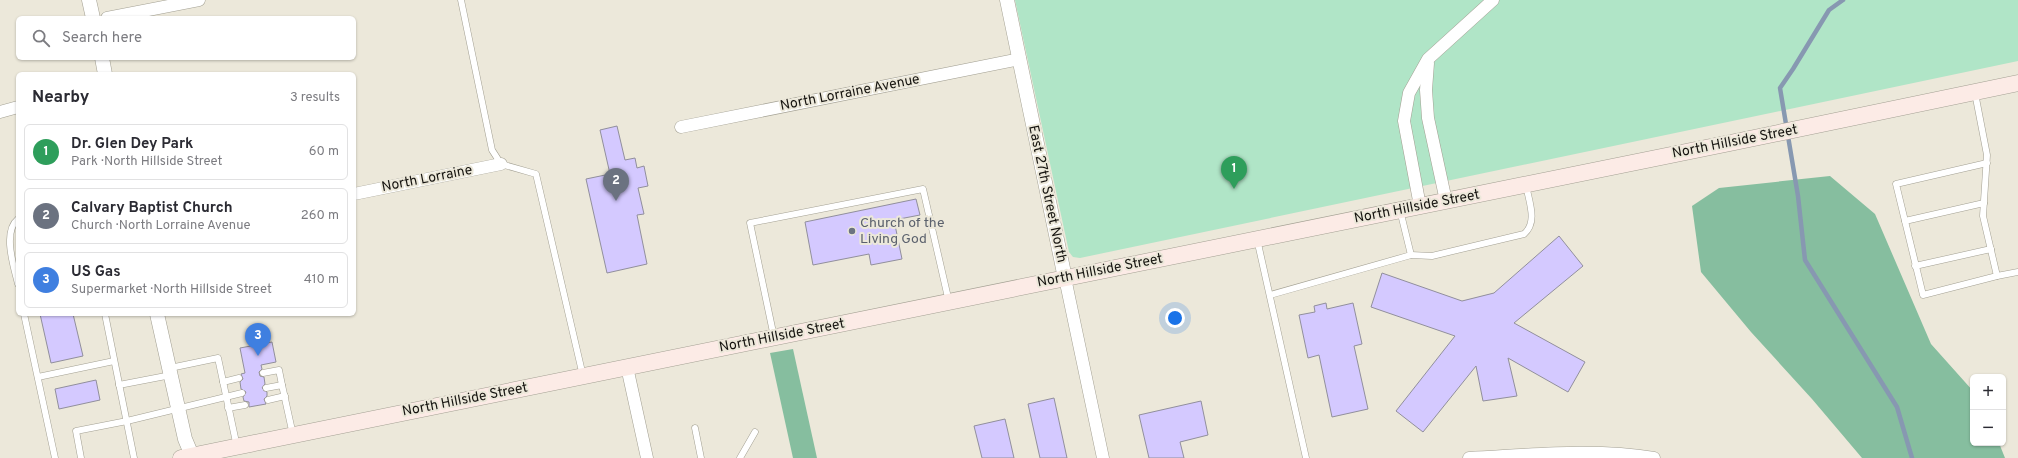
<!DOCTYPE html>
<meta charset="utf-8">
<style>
body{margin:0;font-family:Overpass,sans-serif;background:#f7f7f7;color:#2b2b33}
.controls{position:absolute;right:12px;bottom:12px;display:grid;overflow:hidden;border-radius:6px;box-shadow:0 1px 3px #0004}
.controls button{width:36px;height:36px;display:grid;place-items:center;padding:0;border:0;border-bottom:1px solid #e1e1e2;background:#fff;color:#2b2b33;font:20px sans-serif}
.you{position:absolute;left:1175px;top:318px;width:14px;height:14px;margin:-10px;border:3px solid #fff;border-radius:50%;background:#1a73e8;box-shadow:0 0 0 6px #1a73e833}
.badge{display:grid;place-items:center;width:26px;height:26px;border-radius:50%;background:#b75614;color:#fff;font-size:13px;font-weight:700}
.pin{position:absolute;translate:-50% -33px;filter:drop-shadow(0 1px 2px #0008)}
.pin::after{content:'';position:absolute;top:21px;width:14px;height:12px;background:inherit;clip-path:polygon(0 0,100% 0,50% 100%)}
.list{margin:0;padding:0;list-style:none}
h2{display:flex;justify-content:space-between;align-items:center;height:52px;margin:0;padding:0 16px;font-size:17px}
h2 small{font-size:13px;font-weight:400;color:#7c7c81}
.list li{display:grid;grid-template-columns:26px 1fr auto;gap:12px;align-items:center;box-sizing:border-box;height:56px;margin:0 8px 8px;padding:0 8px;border:1px solid #e1e1e2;border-radius:6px}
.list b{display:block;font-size:15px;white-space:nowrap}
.list p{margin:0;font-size:13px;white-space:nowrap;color:#7c7c81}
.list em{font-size:13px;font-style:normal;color:#7c7c81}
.icon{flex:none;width:22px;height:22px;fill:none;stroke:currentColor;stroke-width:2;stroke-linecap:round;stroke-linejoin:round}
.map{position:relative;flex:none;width:2018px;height:458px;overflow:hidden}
.search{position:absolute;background:#fff;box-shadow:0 1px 3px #0004;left:16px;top:16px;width:340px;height:44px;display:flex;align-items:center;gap:10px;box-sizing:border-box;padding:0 14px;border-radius:6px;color:#7c7c81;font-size:15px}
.panel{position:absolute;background:#fff;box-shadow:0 1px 3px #0004;left:16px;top:72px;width:340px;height:244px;border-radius:6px}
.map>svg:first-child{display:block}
</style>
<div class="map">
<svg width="2018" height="458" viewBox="0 0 2018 458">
<rect width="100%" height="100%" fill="#ece8da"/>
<path fill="#b0e5c7" d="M1015,0H2018V61L1080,258L1073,257L1069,252Z"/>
<g fill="#86be9f">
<path d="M1830,176L1875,214L1931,344L1973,391V443H1999L2005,458H1862L1812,399L1751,332L1701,272L1692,206L1719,188Z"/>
<path d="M793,349L817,458H793L770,353Z"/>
</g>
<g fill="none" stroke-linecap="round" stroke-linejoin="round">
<path stroke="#8798b1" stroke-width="4.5" d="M1843,0L1829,10L1793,69L1780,88L1798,196L1805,260L1897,407L1912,458"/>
</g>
<g fill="#d4c9ff" stroke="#918f9c">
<path d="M617,126L625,160L635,158L637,168L644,166L648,186L638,188L644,214L637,215L647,264L607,273L586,179L610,174L600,130Z"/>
<path d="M916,199L920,215L894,220L902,259L871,265L869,254L813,265L805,222Z"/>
<path d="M1559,236L1583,266L1514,323L1585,362L1568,392L1508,358L1517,396L1483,401L1476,366L1423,432L1396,411L1455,336L1371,307L1382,273L1462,301L1494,293Z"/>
<path d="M1326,303L1327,309L1353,303L1362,344L1354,346L1368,409L1332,417L1319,355L1308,358L1299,315L1315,312L1314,306Z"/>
<path d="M40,314H73L83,356L51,363Z"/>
<path d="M272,342L276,362L261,365L262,369L259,372L260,376L264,377L265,384L262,388L267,392V396L264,399L266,404L249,407V402L244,401L243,397L246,392L241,389L240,382L243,379L241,374L245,373L240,348Z"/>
<path d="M96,380L100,400L59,409L55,389Z"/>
<path d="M1054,398L1067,458H1040L1028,404Z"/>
<path d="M1201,401L1208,435L1180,442L1184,458H1149L1139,415Z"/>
<path d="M1005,419L1014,458H982L974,426Z"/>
</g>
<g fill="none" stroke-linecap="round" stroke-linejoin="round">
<g stroke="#a3a093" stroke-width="7">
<g id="service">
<path d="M461,0L492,150L501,164L536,174L583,376"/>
<path d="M1975,93L1987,155L1983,216L1997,276L2018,272"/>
<path d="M1987,163L1896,184L1923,295L1997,276"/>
<path d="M1400,210L1411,255"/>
<path d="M18,219C2,232 14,267 18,284"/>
<path d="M1905,221L1984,203"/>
<path d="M1257,239L1306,458"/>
<path d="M1915,266L1991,249"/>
<path d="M1270,295L1411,255L1432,256L1524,234C1538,222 1529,202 1526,185"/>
<path d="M24,314L55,458"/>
<path d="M105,314L134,458"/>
<path d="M774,337L750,223L923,189L949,302"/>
<path d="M170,368L218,358L237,447"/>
<path d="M263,373L279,370L282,385"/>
<path d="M38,377L114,361"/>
<path d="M223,382L239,378"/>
<path d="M119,385L171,375"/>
<path d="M266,388L282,385L293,435"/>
<path d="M268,400L285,396"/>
<path d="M228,408L245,405"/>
<path d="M695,428L701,458"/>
<path d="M81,458L76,431L127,421L242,393"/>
<path d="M740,458L755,432"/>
</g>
</g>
<g stroke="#a3a093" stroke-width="13">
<g id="minor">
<path d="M107,18L199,0"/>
<path d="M1428,63L1426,90L1428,118L1446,201"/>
<path d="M0,112L18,107"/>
<path d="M681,127L1020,59"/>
<path d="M354,194L501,164"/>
<path d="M1420,206L1404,121L1409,93L1428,59L1493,0"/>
<path d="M1065,278L1103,458"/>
<path d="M627,367L647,458"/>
<path d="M1469,458C1530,455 1594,448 1654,458"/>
</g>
</g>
<g stroke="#a3a093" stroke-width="15">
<g id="tertiary">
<path d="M89,0L93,18"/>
<path d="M1007,0L1065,278"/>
<path d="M102,58L105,74"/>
<path d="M157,314L185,439L193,458"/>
</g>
</g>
<g stroke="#a3a093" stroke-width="17">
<path id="secondary" d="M181,458L1730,143L2018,83"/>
</g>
<use href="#service" stroke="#fff" stroke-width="6"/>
<use href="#minor" stroke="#fff" stroke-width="12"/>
<use href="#tertiary" stroke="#fff" stroke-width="14"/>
<use href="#secondary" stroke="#fcebe6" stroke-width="16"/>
</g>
<circle fill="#6b7280" stroke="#ece8da" stroke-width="1.5" cx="852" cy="231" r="4"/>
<g text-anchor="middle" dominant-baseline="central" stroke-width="4" stroke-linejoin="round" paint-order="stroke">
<g font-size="14" fill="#161410" stroke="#ece8da">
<text transform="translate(850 93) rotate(-11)">North Lorraine Avenue</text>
<text transform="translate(1735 142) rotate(-11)">North Hillside Street</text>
<text transform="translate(427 179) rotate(-11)">North Lorraine</text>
<text transform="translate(1047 194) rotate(78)">East 27th Street North</text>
<text transform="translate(1417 207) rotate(-11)">North Hillside Street</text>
<text transform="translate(1100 271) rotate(-11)">North Hillside Street</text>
<text transform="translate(782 336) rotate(-11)">North Hillside Street</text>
<text transform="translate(465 400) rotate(-11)">North Hillside Street</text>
</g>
<g font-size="14" fill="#5b616d" stroke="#ece8da" text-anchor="start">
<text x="860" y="223">Church of the<tspan x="860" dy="16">Living God</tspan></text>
</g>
</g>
</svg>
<div class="controls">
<button>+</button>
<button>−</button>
</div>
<div class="you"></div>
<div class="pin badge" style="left:1234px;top:189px;background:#2e9e5b">1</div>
<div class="pin badge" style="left:616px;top:201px;background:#6b7280">2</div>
<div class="pin badge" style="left:258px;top:356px;background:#3f7fe0">3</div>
<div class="search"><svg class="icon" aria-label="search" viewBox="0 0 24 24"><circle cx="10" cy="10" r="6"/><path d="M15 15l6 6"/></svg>Search here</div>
<section class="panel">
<h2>Nearby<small>3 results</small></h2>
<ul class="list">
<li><span class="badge" style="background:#2e9e5b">1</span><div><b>Dr. Glen Dey Park</b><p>Park · North Hillside Street</p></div><em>60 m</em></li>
<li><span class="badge" style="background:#6b7280">2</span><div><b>Calvary Baptist Church</b><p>Church · North Lorraine Avenue</p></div><em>260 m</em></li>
<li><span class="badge" style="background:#3f7fe0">3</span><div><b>US Gas</b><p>Supermarket · North Hillside Street</p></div><em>410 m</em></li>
</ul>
</section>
</div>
